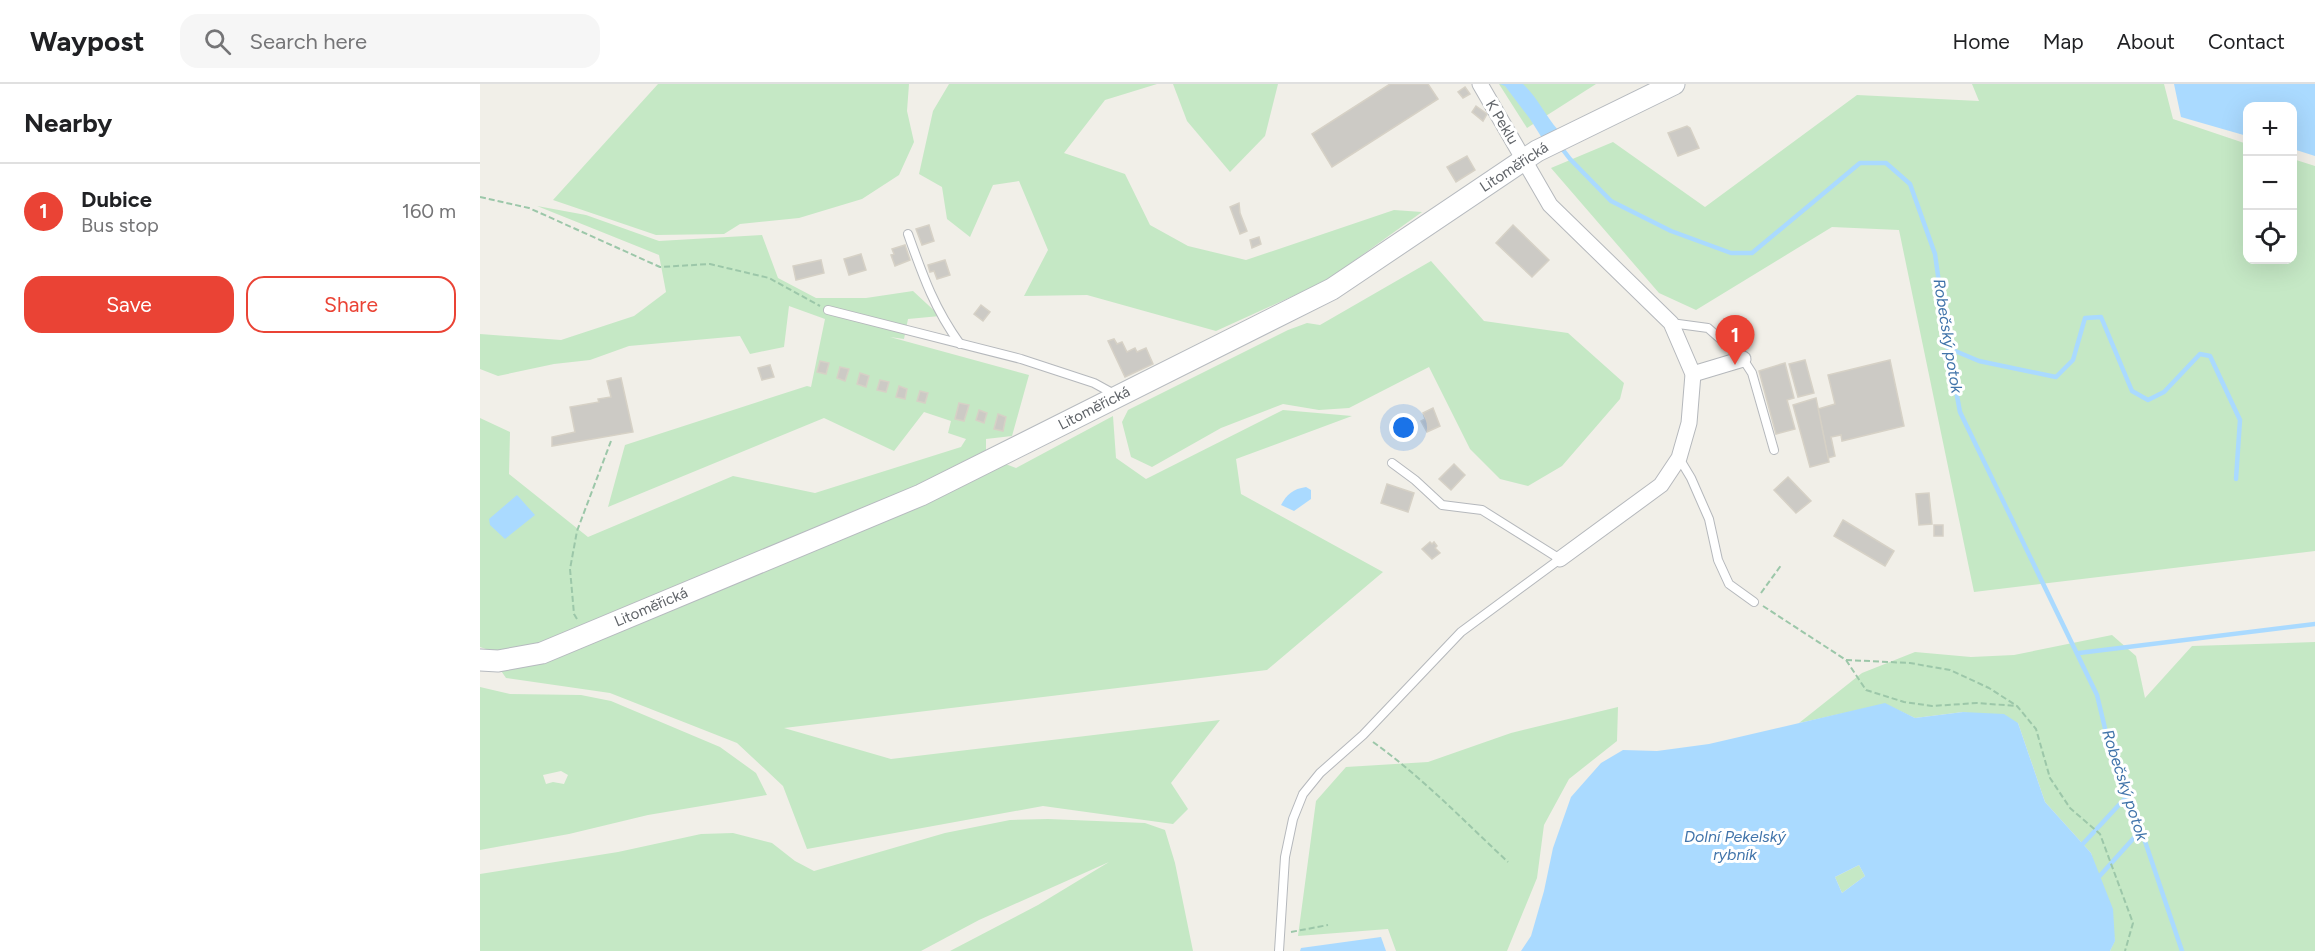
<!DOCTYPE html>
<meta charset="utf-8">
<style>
body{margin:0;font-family:Figtree,sans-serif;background:#f6f6f6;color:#202124}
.controls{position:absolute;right:18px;top:18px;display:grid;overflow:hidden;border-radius:12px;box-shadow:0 6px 24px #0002}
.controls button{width:54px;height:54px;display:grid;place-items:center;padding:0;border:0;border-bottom:2px solid #e0e0e0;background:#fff;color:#202124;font:30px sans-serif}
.you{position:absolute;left:924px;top:344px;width:21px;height:21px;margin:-15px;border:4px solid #fff;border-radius:50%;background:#1a73e8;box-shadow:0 0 0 9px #1a73e833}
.badge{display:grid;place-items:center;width:39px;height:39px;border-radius:50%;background:#ea4335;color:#fff;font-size:20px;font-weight:700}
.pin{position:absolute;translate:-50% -50px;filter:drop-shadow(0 2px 3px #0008)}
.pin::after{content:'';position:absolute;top:32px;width:21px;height:18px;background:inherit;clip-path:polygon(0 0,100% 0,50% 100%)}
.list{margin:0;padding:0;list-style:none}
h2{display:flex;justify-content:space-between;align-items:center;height:78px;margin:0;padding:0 24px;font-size:26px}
h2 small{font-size:20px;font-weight:400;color:#757577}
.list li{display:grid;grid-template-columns:39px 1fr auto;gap:18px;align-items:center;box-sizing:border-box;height:96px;padding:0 24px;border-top:2px solid #e0e0e0}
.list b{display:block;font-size:22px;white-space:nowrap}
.list p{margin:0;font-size:20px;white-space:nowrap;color:#757577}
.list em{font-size:20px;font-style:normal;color:#757577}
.actions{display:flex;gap:12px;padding:18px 24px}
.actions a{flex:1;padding:14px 0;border:2px solid #ea4335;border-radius:18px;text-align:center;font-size:21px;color:#ea4335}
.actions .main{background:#ea4335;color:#fff}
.icon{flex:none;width:33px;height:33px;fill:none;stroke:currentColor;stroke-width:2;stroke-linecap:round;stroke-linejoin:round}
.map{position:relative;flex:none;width:1835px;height:867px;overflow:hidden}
header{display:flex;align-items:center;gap:36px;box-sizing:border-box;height:84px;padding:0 30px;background:#fff;border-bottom:2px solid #e0e0e0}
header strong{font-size:28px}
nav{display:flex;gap:33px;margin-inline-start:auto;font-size:21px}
.search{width:420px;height:54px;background:#f6f6f6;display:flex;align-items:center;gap:15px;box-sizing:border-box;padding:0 21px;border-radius:18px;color:#757577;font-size:22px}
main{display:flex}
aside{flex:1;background:#fff}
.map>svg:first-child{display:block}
</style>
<header>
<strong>Waypost</strong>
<div class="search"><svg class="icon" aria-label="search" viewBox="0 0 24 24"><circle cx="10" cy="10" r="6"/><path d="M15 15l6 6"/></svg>Search here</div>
<nav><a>Home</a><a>Map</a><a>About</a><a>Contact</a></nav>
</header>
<main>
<aside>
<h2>Nearby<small></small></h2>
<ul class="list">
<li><span class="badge">1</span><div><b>Dubice</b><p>Bus stop</p></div><em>160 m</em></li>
</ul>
<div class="actions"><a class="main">Save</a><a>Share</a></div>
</aside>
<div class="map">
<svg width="1835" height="867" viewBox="0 0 1835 867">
<rect width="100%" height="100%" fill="#f1efe8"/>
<g fill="#c5e8c5" fill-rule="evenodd">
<path d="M178,0H429L427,27L434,58L419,91L382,115L319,134L260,140L244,150L176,151L73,116Z"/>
<path d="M469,0H677L625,16L584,69L645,90L670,141L708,162L766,176L914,126L942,128L846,197L736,247L607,211L544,212L568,166L539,97L513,101L490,153L467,135L462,103L439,90L453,27Z"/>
<path d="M693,0H798L785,52L750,88L707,37Z"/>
<path d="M1019,0H1116L1047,44Z"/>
<path d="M1492,0H1684L1693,35L1767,60L1768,176H1812L1813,75L1835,82V467L1494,508L1419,146L1352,143L1216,226L1179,209L1071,84L1133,58L1225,123L1377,11L1499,17Z"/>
<path d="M57,122L106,131L179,157L282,151L298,194L336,214H386L433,207L460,232L428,235L424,255L410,253L549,291L532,352L506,355V368L502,371L536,384L633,332L636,374L666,395L803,326L872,332L756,375L761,410L903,488L787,586L304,644L411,675L740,636L691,699L708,725L693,740L563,722L327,765L303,702L257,659L130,609L26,594L6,565L0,563V334L30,348L29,390L108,453L253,392L335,409L481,363L486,355L468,349L471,337L444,328L414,367L344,334L128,423L145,361L327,302L331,303L345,235L309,222L304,263L270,270L260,252L149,262L110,276L74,280L18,292L0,285V250L81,256L154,232L186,208L179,171Z"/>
<path d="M951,177L1004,237L1088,249L1144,299L1140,315L1082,382L1048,402L1020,395L990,365L949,283L869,324L839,326L803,320L741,344L672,383L651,373L642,338L648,326L808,246L827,239L840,241Z"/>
<path d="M1632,551L1656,572L1665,614L1712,562L1835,558V867H1630L1635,856L1611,769L1565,718L1538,639L1483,628L1435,634L1405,620L1319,639L1382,589L1435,568L1491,573L1534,571Z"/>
<path d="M0,603L30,610L101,611L131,617L240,663L276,689L287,711L168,731L89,750L0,766ZM81,687L88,691L84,700L73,698L66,700L63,691Z"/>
<path d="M1138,623L1137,657L1089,695L1064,741L1057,794L1027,867H916L908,845L818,852L836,717L866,683L948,678L1031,649Z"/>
<path d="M568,735L665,739L685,746L695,779L713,867H470L558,821L629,778L499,836L441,867H0V790L138,768L221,750L253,749L292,759L315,777L334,787L465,749L530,736Z"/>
<path d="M1379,781L1385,792L1362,809L1355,793Z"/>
</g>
<g fill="#aadaff" fill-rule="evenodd">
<path d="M1020,0H1043C1058,14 1065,31 1078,46L1062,54L1050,35L1025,2Z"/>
<path d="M1694,0H1835V72L1813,65L1812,22H1768L1767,52L1701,33Z"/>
<path d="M826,403L831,406V415L814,427L801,421C807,410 813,405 826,403Z"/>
<path d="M37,411L55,431L25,455L10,441L9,435Z"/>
<path d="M1405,619L1435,634L1483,628L1524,630L1538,639L1565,718L1611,769L1633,825L1635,857L1630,867H1041L1051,852L1064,807L1073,764L1091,713L1121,679L1143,666L1177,667L1229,660ZM1379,781L1385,792L1362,809L1355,793Z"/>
<path d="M901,853L906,867H820L821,864Z"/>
</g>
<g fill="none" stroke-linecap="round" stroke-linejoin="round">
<g stroke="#aadaff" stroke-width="4.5">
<path d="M1080,62L1090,75L1131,117L1191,147L1251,169H1272L1380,79H1406L1430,100L1455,170L1468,264L1480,328L1617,611L1629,661L1649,710L1702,867"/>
<path d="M1468,264L1499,277L1576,293L1593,276L1605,234L1621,233L1652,307L1668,316L1684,308L1720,270L1730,272L1760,336L1756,395"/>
<path d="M1599,569L1835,540"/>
<path d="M1600,763L1649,710"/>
<path d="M1617,795L1661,746"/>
</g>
</g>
<g fill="#cccac5" stroke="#d6d1c6" stroke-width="1.5">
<path d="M910,0H948L958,15L852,83L832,50Z"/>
<path d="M985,3L990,10L983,14L978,8Z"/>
<path d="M996,22L1007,30L1003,37L992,28Z"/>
<path d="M1207,42L1210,44L1219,64L1198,72L1188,49Z"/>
<path d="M987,72L995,86L976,98L967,83Z"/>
<path d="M759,119L760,129L767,147L760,150L750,123Z"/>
<path d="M449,141L454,157L442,161L436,145Z"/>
<path d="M1033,141L1069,176L1052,193L1016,159Z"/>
<path d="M779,153L781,160L772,164L770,156Z"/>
<path d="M425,161L430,176L415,182L411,171L414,170L412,165Z"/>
<path d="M381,170L386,186L369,191L364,175Z"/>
<path d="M341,176L344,189L316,196L313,182Z"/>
<path d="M465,176L470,191L457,195L454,187L450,188L448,181Z"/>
<path d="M501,221L510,228L503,237L494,230Z"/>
<path d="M634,255L637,260L642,258L647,268L655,264L657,268L666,264L673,280L645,293L628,257Z"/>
<path d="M1325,276L1334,309L1318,313L1309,280Z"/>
<path d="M1410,276L1424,342L1362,357L1361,351L1351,353L1355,372L1348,374L1338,325L1355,320L1348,291Z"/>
<path d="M340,277L349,279L346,290L337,288Z"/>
<path d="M1305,279L1314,314L1307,316L1315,345L1296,350L1279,287Z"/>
<path d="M290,281L294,293L282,296L278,284Z"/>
<path d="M360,283L369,285L365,297L357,294Z"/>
<path d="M380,289L389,292L386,303L377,300Z"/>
<path d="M141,294L153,348L72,362V353L95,348L90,323L119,318L118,315L131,313L127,297Z"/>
<path d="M400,296L409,298L406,308L397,306Z"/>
<path d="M419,302L427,305L425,315L416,313Z"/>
<path d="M440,307L448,309L445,319L437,317Z"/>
<path d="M1336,314L1349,378L1330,383L1313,321Z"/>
<path d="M479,319L489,321L484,337L475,335Z"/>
<path d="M953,324L960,342L947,348L941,337L945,335L943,329Z"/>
<path d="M499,326L507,329L504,339L496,336Z"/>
<path d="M518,330L526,333L523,347L514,345Z"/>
<path d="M974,380L985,391L971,406L959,395Z"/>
<path d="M1308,393L1331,417L1316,429L1294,406Z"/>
<path d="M907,400L934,409L928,428L901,419Z"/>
<path d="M1449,409L1452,440L1439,441L1436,410Z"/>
<path d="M1363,436L1414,467L1405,482L1354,452Z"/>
<rect x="1454" y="441" width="9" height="11"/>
<path d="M950,458L952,460L954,458L957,462L955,464L960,469L952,475L942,465Z"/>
</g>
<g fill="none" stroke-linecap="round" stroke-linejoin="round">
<g stroke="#b5b8bc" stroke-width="10">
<g id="lane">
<path d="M428,150C443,192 454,224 480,260"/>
<path d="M348,226L541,275L614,299L634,310"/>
<path d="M1191,239L1228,244L1263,275L1272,289L1294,366"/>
<path d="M1199,374L1211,394L1229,435L1238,476L1249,500L1274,518"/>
<path d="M799,867L805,773L813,735L823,710L840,689L883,651L981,548L1080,475L1002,426L962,421L935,396L912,379"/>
</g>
</g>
<g stroke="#b5b8bc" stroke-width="17">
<g id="street">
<path d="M1000,0L1070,121L1191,239L1213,290L1209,339L1199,374L1181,401L1080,475"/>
<path d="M1213,290L1263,275"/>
</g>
</g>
<g stroke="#b6babf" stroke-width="23">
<path id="secondary" d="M0,576L18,577L62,569L441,411L852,205L1057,67L1194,0"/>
</g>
<g stroke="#9cc7a9" stroke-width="2" stroke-dasharray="6 3" stroke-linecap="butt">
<path d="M0,113L49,124L180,183L230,180L289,194L340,222"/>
<path d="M1281,509L1302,480"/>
<path d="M1283,522L1366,576L1386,606L1424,618L1452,622L1497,619L1537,622"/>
<path d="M97,535L94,530L90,485L97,447L131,357"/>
<path d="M1366,576L1430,579L1470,586L1509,604L1537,622L1556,645L1570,694L1590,724L1620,750L1653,839L1645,867"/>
<path d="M893,658C942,693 984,737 1028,778"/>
<path d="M811,848L848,841"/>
</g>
<use href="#lane" stroke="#fff" stroke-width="8"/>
<use href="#street" stroke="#fff" stroke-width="15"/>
<use href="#secondary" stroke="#fff" stroke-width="21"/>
</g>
<g text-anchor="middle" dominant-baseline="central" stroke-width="6" stroke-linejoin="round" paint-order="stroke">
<g font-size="15" fill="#5f6368" stroke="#fff">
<text transform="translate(1022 38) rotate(59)">K Peklu</text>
<text transform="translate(1034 83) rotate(-33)">Litoměřická</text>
<text transform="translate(614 324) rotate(-27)">Litoměřická</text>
<text transform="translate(171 523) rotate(-23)">Litoměřická</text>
</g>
<g font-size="16" font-style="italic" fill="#4174aa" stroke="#fff">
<text transform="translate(1468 252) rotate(81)">Robečský potok</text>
<text transform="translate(1645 701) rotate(72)">Robečský potok</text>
<text x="1255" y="752">Dolní Pekelský<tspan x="1255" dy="18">rybník</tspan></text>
</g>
</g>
</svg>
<div class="controls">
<button>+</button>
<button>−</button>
<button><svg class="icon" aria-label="locate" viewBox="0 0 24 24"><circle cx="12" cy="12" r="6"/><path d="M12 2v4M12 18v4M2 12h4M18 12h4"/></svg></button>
</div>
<div class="you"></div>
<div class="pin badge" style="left:1255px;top:281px">1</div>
</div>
</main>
